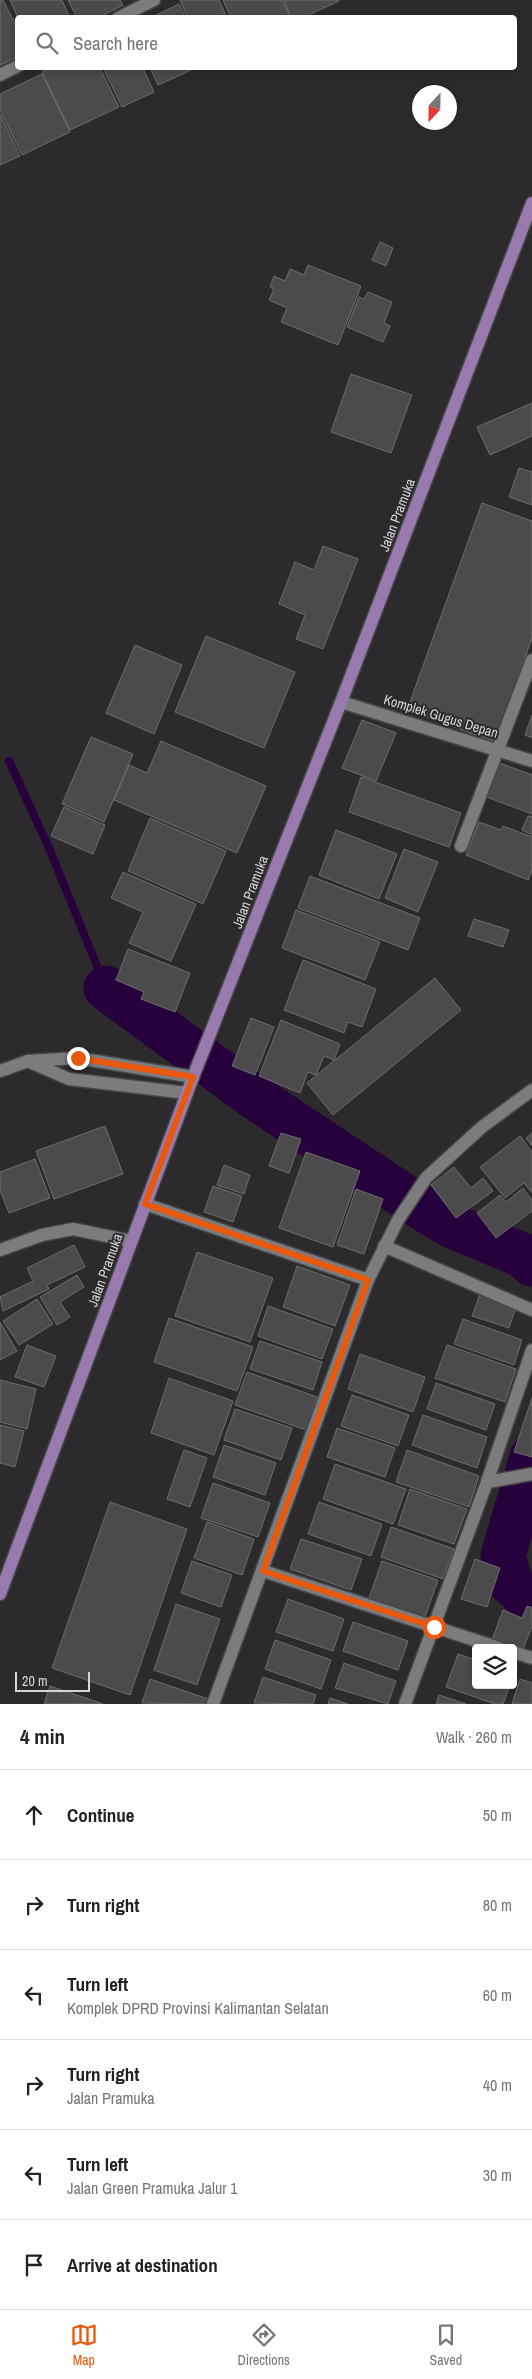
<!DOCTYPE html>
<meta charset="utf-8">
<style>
body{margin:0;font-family:"Archivo Narrow",sans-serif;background:#f6f6f6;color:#222}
.controls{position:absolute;right:15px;bottom:15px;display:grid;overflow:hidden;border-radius:5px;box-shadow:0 2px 8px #0003}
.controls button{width:45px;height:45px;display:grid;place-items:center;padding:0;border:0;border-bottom:1px solid #e0e0e0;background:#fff;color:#222;font:25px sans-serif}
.compass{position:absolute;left:412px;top:85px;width:45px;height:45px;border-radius:50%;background:#fff;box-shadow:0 2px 8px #0003;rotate:202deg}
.scale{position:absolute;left:15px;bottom:12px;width:75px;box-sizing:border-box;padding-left:5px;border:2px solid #d5d4d6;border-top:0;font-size:14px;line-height:18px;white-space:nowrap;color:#d5d4d6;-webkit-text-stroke:4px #2c2a2d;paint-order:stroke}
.stop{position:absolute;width:15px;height:15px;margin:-11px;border:4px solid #ea580c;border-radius:50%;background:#fff}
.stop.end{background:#ea580c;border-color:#fff;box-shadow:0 1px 5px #0008}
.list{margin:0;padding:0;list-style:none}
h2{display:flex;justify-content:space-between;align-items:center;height:65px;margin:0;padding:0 20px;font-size:21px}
h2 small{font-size:16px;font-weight:400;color:#767676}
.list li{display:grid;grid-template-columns:32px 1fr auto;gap:15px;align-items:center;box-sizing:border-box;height:90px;padding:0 20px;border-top:1px solid #e0e0e0}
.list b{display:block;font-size:19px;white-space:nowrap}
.list p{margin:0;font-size:16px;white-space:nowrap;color:#767676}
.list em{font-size:16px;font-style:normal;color:#767676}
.icon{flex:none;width:28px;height:28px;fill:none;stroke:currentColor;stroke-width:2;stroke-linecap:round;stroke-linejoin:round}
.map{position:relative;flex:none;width:532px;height:1704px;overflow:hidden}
.search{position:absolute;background:#fff;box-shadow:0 2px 8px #0003;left:15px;right:15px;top:15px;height:55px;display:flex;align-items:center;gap:12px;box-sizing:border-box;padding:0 18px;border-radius:5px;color:#767676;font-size:19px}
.sheet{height:605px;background:#fff}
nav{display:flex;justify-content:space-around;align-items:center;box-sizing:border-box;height:70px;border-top:1px solid #e0e0e0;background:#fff;font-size:14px;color:#767676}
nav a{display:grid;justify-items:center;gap:2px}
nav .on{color:#ea580c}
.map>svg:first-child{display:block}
</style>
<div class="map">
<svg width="532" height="1704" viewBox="0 0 532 1704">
<rect width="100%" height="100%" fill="#2c2a2d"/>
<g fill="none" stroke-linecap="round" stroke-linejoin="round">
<path stroke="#27013c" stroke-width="8" d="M9,761L49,848L106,988"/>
<g stroke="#27013c" stroke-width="45">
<path d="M106,988L253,1096L425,1210L452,1226L522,1255L532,1264"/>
<path d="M532,1457L503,1556L511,1583L532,1603"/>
</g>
</g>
<g fill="#4b4a4d" stroke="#6e6c6f">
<path d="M0,0H3L18,29V57L0,65Z"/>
<path d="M10,0H62L70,18H18Z"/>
<path d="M68,0H120L123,5L98,18H77Z"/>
<path d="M180,0H219L227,18H188Z"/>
<path d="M223,0H282L291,18H231Z"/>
<path d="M284,0H339V1L302,18H291Z"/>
<path d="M179,4L186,18H150Z"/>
<path d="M52,68H100L119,107L70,130L42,72Z"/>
<path d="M103,68H143L154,92L122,107Z"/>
<path d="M150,68H196L158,85Z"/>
<path d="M42,74L70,132L22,155L0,110V94Z"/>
<path d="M0,114L20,156L0,165Z"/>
<path d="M380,242L393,248L386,266L372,260Z"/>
<path d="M308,265L361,286L338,345L281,322L287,308L269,300L274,289L270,287L274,276L285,281L290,269L304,275Z"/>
<path d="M368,292L392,302L384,323L390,326L383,342L347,327L359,297L364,299Z"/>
<path d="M351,374L412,395L391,453L331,432Z"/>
<path d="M532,403V436L490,455L477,427Z"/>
<path d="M519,468L532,472V505L509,497Z"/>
<path d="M482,503L532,521V638L495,742L407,710Z"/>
<path d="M323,546L358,559L323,649L296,639L305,615L279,604L295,562L314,570Z"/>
<path d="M206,636L295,672L264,748L175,712Z"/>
<path d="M135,645L182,665L154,734L106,713Z"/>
<path d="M532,715V738L525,735Z"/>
<path d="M362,720L396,733L376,781L342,768Z"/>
<path d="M91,737L133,754L104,822L62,804Z"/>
<path d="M161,741L266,786L237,853L114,800L129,765L147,773Z"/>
<path d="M497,762L532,775V814L484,796Z"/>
<path d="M361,777L461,813L449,847L349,812Z"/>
<path d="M64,807L105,825L93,854L51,836Z"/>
<path d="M528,816L532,817V835L522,830Z"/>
<path d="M150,818L226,851L203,904L128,871Z"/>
<path d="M479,822L501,830L503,826L532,837V870L528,880L466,855Z"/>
<path d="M336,830L397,854L379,899L319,875Z"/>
<path d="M404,849L438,862L418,912L385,898Z"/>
<path d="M123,872L196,904L171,961L129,943L143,912L111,898Z"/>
<path d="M310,876L420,918L408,950L298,908Z"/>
<path d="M296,910L380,942L365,980L282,948Z"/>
<path d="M474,919L509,930L503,947L468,936Z"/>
<path d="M128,949L190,973L175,1012L141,999L144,992L116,980Z"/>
<path d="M303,960L376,989L362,1027L348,1022L344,1033L284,1010Z"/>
<path d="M435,978L461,1010L333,1115L307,1083Z"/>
<path d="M251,1018L274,1027L255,1075L232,1066Z"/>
<path d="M281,1020L340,1044L334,1060L324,1056L316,1075L308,1072L300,1093L259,1076Z"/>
<path d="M105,1126L123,1174L54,1199L36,1151Z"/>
<path d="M281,1133L301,1139L289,1173L269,1166Z"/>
<path d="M532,1133V1146L526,1138Z"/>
<path d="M520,1136L532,1152V1193L524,1183L505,1198L480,1167Z"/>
<path d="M306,1152L360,1171L333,1247L279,1228Z"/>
<path d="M35,1159L50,1198L9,1213L0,1190V1172Z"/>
<path d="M224,1165L250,1175L244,1194L217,1185Z"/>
<path d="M454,1167L471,1188L483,1178L493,1191L456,1218L431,1185Z"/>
<path d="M213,1186L242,1196L233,1222L204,1212Z"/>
<path d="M523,1188L532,1200V1211L496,1238L477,1213L500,1195L506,1202Z"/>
<path d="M356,1189L383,1199L364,1254L337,1245Z"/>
<path d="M74,1245L85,1267L47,1285L49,1289L3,1311L0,1297L33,1281L27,1268Z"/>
<path d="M197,1252L273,1278L250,1342L175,1316Z"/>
<path d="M297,1266L350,1285L335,1326L283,1307Z"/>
<path d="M77,1275L84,1287L60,1302L70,1317L57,1325L40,1297Z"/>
<path d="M480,1294L516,1307L509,1328L472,1316Z"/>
<path d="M37,1299L53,1324L19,1345L3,1321Z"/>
<path d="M268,1306L333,1329L322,1359L258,1336Z"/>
<path d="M169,1318L253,1347L237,1391L154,1362Z"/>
<path d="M463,1319L522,1340L514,1365L454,1344Z"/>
<path d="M0,1322L17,1351L0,1360Z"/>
<path d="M260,1341L322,1362L313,1390L250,1369Z"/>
<path d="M27,1345L56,1356L44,1387L15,1377Z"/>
<path d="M447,1345L516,1369L505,1402L435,1378Z"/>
<path d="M360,1354L425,1377L413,1412L348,1389Z"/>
<path d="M247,1372L317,1397L306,1430L235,1405Z"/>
<path d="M169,1378L233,1401L214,1455L151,1433Z"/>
<path d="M0,1380L36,1389L27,1429L0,1422Z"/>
<path d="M436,1383L495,1404L486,1430L427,1409Z"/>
<path d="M352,1395L409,1415L398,1446L341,1426Z"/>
<path d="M532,1398V1457L514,1452Z"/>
<path d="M235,1409L292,1428L281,1460L224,1440Z"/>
<path d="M423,1415L487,1437L477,1468L412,1445Z"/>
<path d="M0,1425L24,1431L15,1467L0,1463Z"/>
<path d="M337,1428L395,1448L385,1477L327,1457Z"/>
<path d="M224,1445L276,1463L265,1495L213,1477Z"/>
<path d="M184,1450L207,1458L190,1507L167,1499Z"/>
<path d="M407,1450L479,1476L469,1507L396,1482Z"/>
<path d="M335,1464L406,1489L393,1524L323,1499Z"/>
<path d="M213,1483L270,1503L258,1537L201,1518Z"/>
<path d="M410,1489L467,1509L454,1544L398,1525Z"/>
<path d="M110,1502L187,1529L130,1695L52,1668Z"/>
<path d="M319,1502L382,1524L371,1556L308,1534Z"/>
<path d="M207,1522L254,1539L242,1575L194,1558Z"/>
<path d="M391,1527L454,1549L443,1579L381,1557Z"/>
<path d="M301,1539L362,1559L351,1590L290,1569Z"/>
<path d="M475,1559L500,1568L487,1607L461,1599Z"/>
<path d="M192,1561L232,1575L221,1607L181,1593Z"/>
<path d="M382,1561L438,1580L425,1617L369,1598Z"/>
<path d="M288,1599L344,1619L333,1651L276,1632Z"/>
<path d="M176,1604L220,1619L197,1685L154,1670Z"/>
<path d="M527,1606L532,1608V1626L522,1652L492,1640L503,1610L522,1618Z"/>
<path d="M353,1622L408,1641L398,1670L343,1651Z"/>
<path d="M275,1640L331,1660L321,1689L265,1669Z"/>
<path d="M458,1654L476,1660V1685H510L503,1704H495L446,1687Z"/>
<path d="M344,1663L396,1681L388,1704L335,1688Z"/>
<path d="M263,1677L316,1695L313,1704L254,1703Z"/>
<path d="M150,1679L208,1699L207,1704L142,1703Z"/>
<path d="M520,1679L532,1683V1704H512Z"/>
<path d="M50,1686L103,1704H44Z"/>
<path d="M439,1695L466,1704H436Z"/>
<path d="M330,1698L348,1704H328Z"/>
</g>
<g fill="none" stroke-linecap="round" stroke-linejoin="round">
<g stroke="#464547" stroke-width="15">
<g id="minor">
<path d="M118,18L154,0"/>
<path d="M0,75L18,66"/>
<path d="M341,702L532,761"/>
<path d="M461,846L532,660"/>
<path d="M30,1062L69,1079L187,1093"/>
<path d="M0,1071L28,1061L78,1058L193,1077"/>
<path d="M145,1204L368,1280"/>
<path d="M384,1246L532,1310"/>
<path d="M0,1250L42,1235L73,1229L131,1241"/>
<path d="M532,1350L487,1482L532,1474"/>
<path d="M263,1571L499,1648"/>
<path d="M513,1652L532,1658"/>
<path d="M213,1704L368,1280L398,1220L426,1178L482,1127L532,1090"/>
<path d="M405,1704L487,1482"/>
</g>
</g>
<g stroke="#464547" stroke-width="15">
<path id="major" d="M0,1594L193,1077L341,702L532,203"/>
</g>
<use href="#minor" stroke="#7c7b7e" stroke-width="12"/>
<use href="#major" stroke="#987aaf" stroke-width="12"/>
</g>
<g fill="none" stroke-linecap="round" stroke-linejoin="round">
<path stroke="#ea580c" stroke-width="6" d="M78,1058L193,1077L145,1204L368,1280L263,1571L434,1627"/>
</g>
<g text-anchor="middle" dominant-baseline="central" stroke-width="4" stroke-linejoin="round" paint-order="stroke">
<g font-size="14" fill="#d5d4d6" stroke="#2c2a2d">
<text transform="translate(397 515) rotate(-69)">Jalan Pramuka</text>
<text transform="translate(441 716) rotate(17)">Komplek Gugus Depan</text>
<text transform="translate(250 892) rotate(-69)">Jalan Pramuka</text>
<text transform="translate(105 1270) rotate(-70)">Jalan Pramuka</text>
</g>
</g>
</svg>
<div class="controls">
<button><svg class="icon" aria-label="layers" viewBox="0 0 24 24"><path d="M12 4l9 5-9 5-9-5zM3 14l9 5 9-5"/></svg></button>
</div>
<svg class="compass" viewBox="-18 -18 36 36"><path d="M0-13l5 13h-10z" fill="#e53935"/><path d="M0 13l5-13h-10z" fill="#767676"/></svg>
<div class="scale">20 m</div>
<div class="stop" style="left:434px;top:1627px"></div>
<div class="stop end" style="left:78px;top:1058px"></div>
<div class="search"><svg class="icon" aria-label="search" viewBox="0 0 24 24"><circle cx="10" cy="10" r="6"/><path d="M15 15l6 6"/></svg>Search here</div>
</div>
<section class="sheet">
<h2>4 min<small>Walk · 260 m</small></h2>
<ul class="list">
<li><svg class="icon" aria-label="ahead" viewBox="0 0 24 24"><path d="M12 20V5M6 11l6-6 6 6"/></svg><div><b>Continue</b></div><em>50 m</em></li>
<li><svg class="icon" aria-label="right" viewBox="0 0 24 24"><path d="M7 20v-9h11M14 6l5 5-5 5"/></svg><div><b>Turn right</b></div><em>80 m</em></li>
<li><svg class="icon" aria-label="left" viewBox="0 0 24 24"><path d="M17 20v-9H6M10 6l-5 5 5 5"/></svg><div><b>Turn left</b><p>Komplek DPRD Provinsi Kalimantan Selatan</p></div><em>60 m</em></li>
<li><svg class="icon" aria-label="right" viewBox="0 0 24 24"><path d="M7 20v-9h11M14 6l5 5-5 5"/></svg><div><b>Turn right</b><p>Jalan Pramuka</p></div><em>40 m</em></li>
<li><svg class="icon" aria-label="left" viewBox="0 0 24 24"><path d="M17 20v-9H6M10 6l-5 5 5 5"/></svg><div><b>Turn left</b><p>Jalan Green Pramuka Jalur 1</p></div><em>30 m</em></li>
<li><svg class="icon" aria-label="arrive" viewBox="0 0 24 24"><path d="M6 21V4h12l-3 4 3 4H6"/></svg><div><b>Arrive at destination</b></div></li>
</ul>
</section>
<nav>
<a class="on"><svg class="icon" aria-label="map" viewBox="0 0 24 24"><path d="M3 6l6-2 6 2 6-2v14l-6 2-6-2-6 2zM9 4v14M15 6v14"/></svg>Map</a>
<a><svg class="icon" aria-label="directions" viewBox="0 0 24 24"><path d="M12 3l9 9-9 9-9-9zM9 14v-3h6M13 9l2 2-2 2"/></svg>Directions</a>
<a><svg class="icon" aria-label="saved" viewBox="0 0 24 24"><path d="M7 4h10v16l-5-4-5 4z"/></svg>Saved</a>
</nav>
